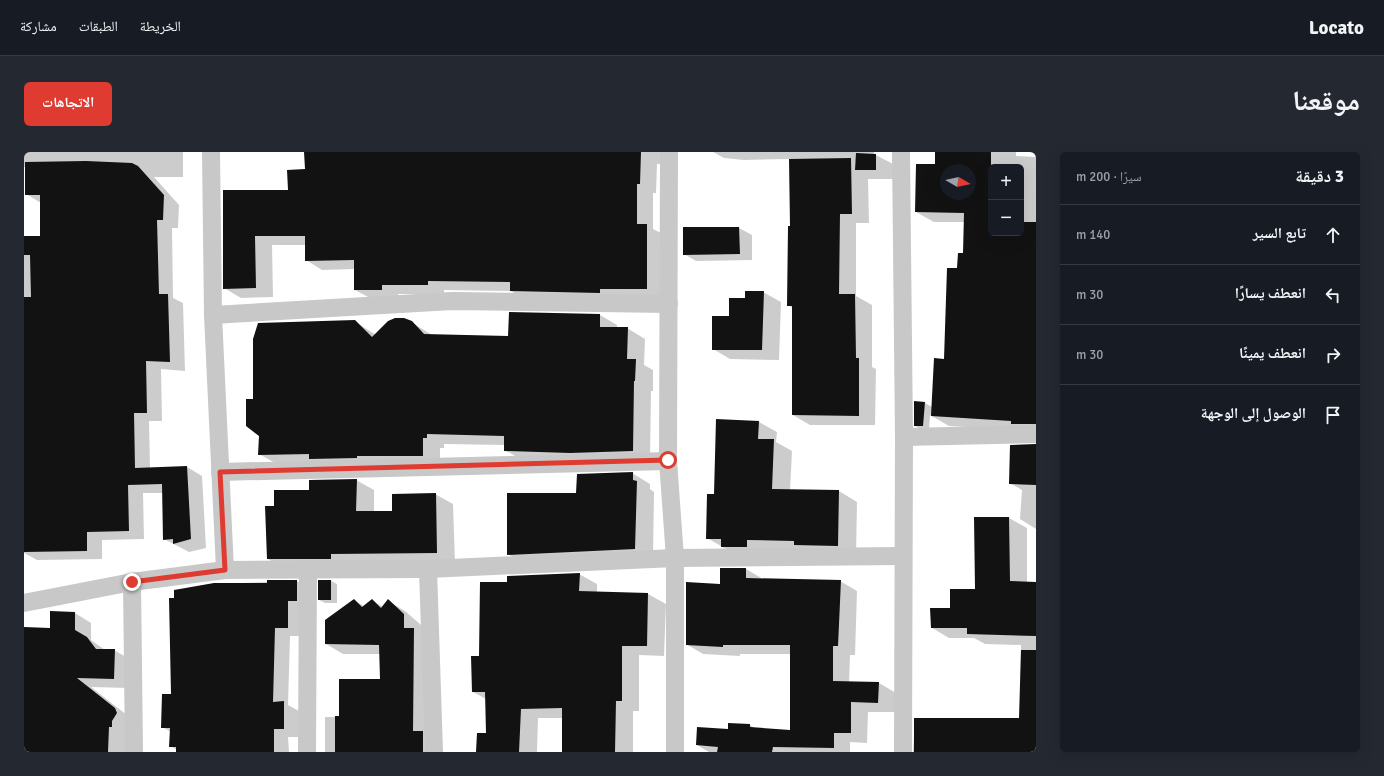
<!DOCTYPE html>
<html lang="ar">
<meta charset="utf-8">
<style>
body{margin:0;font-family:Signika,"Noto Naskh Arabic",sans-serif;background:#242831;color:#f1f3f6;direction:rtl}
.controls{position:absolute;right:12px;top:12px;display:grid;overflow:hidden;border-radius:6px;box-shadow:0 4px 16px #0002}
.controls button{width:36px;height:36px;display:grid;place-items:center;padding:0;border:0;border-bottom:1px solid #363941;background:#171b24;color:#f1f3f6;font:20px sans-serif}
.compass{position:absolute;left:916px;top:12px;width:36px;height:36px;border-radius:50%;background:#171b24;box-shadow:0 4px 16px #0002;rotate:99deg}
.stop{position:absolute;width:12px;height:12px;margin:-9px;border:3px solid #df3b31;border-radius:50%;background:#fff}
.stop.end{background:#df3b31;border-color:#fff;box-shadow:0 1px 4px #0008}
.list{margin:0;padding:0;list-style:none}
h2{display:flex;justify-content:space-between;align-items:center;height:52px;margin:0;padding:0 16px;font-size:17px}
h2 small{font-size:13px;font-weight:400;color:#9ea1a6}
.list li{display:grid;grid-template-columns:26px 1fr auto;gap:12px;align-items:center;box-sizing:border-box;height:60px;padding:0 16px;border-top:1px solid #363941}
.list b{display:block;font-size:15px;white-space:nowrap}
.list em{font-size:13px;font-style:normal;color:#9ea1a6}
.icon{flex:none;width:22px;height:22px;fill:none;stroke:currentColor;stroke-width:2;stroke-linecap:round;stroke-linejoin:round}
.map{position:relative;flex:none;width:1012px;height:600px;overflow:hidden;direction:ltr;border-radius:6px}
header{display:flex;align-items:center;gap:24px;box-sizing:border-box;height:56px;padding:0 20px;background:#171b24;border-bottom:1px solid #363941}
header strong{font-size:19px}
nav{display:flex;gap:22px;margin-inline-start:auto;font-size:14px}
.intro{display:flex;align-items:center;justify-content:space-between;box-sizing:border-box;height:96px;padding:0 24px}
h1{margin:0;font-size:28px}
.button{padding:10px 18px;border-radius:6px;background:#df3b31;color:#fff;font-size:14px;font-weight:700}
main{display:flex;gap:24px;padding:0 24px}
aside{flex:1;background:#171b24;border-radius:6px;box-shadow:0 4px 16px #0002}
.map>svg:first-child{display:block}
</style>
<header>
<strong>Locato</strong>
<nav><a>الخريطة</a><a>الطبقات</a><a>مشاركة</a></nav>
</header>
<div class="intro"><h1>موقعنا</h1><a class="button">الاتجاهات</a></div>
<main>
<aside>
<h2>3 دقيقة<small>سيرًا · 200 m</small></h2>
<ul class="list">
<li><svg class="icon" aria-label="ahead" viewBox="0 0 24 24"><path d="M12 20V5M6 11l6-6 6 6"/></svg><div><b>تابع السير</b></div><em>140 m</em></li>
<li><svg class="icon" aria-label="left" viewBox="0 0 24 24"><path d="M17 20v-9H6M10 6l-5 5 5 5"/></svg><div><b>انعطف يسارًا</b></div><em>30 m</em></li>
<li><svg class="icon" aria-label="right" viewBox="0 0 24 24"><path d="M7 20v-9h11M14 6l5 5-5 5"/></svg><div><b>انعطف يمينًا</b></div><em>30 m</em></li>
<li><svg class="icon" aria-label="arrive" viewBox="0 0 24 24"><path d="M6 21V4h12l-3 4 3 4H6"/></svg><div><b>الوصول إلى الوجهة</b></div></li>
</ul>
</aside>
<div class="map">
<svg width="1012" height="600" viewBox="0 0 1012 600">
<rect width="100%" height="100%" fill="#fff"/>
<g fill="#0003" fill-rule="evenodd">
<path d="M0,0H159V25H130L155,53L154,76H148L149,146L159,151L161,219L137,217L138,269H125L126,316L163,315L178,324L182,396L165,400L140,387L139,341H119L120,387L78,388V407L13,408L0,401V85H17V51L2,42V15H0Z"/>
<path d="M281,0H643V12H633L632,41H629V77L639,82V146L503,148L487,139L420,138V142H374V146L348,147L331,138V117L298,118L282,108V93H248L249,145L217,146L200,136V39H265L282,18Z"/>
<path d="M689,0H850V2L869,12V27H844L845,71H832V144L848,153V215L852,217L851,273H786L769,263V156L764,153L767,75L766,7L720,8L700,6Z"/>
<path d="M912,0H992V4L1012,5V282L999,278L925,274L906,263L905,277H897L891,274L901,251L908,255L921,208L934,117L940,102L941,70H910L892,60L912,13ZM967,15H997V81H967ZM922,18H946V42H922Z"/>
<path d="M660,76H715L728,83V108L672,109L660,102Z"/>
<path d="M739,140L757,150L755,208L706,207L689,197L706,165L722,147Z"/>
<path d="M576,163L593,173V176H603L621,187L620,213L629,218V239H627L626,309L498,308L481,298V293L420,292V296H416V313L253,312L235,302L236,284L230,248L330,169L352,183L387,170L408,183L485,185Z"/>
<path d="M735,270L753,280L752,290L768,299L766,339H815L833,350L832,404L716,405L683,386L691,343Z"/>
<path d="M1012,292V377L996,367L998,338L986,331Z"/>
<path d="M608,321L626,332V337L630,340L629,407L502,413L484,402L553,342Z"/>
<path d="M332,328L350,338V360H369L411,342L429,352L431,411L262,417L244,407L251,355L286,339Z"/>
<path d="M985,366L1003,376V430H1012V600H889L891,567H996L997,493L961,492L950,486H925L908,476L952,438Z"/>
<path d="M722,417L739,427L816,429L833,439L831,503H826L825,531H855L872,541L871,560H844L843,591L826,590V600H685L673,593L705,578V572L726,573L732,577L767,579V502H716V504L679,502L662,492L696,433Z"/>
<path d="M555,422L573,432V441L624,442L642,452L640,504L615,503V559H609V600H539V566H514L513,600H453L463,582L462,547L449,540L456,505L484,431Z"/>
<path d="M273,429L288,438L278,484H266L264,553L275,559V585H264L265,600H153V598L146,594L147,580L138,575L148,543L151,447L190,432Z"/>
<path d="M307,429L313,432V451H301L295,448Z"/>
<path d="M330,448L341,455L348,448L359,455L364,449L381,459L397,473L416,600H301V565H316L357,528L356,502H319L302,492Z"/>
<path d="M51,461L67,471V488L81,498H90L107,508L106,536L67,535L108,567L102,584L101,600H0V476L27,477Z"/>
</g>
<g fill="#121212" fill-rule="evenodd">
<path d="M280,0H617L616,32H613V72H623V137H576V141L486,139V130L404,129V133H358V138H330V108L281,109V84H231L232,136L199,137V38H264L263,18L281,17Z"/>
<path d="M911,0H967V81H997V70H1012V272H987V269L907,264L910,206L920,207L923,116H933L934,101H939L940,61L891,60L892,12H911ZM922,18H946V42H922Z"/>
<path d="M832,1L852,2V18H831Z"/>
<path d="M827,6L828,62H816L815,142H831L832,206H835V264L768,263V154H763L764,74H766L765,7Z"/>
<path d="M62,9L108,11L114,14L140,43L139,68H133L135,142H144L146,210L122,209L123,261H110L111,316L163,314L167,387L149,392V387L139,388L138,332L104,333L105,379L63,380V399L0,400V145H7L6,103H0V84H16V43H1V10Z"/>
<path d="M659,75H715L716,102L659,103Z"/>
<path d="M721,139H740L738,198H688V164H705V146H721Z"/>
<path d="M485,160L576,162V175H604L603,207H612L611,229H610L609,299L546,301L480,299V284L403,282V286H399V304H333V306L285,307V302L234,303L235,284L222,274V247H229V187L234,171L331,168L348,185L364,169L371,166H380L388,169L400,182L484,184Z"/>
<path d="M890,249L901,250L899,274H890Z"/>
<path d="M692,267L735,269L734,287H750L748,337L815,338L814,394L770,393V389L723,388V395H697V387H682L683,342H690Z"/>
<path d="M1012,292V333L985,332L986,293Z"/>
<path d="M609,320V328L613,329L611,397L483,403V341H552L553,322Z"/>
<path d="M333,327L332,359H368V342L412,341L413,401L307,402V407H243L241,354H250V338H285V328Z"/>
<path d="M950,365H985L986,429L1012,430V484L943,482V476H907L906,456H926V437H951Z"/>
<path d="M696,416H722V426L817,428L814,494H809V529L855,530L854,551L827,550V581H810V596L749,595L748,600H693L694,595L672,593L673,575L704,577V571L726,572V575L766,578V493H699V495L662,493V430L696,432Z"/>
<path d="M556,421L555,439L624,441L623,494H598V549H592L591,600H538V556L497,557L495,600H452L453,581H462L461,540H448L447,504H455L456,430H483V424Z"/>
<path d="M243,428H273V449H264V476H251L249,550L260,549V577H250V600H152V595H145L146,576H137L138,542H147L145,446H150V438L190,431H243Z"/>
<rect x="294" y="428" width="13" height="20"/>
<path d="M330,447L338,455L348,447L357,456L364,447L380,462V476H390L389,579H399V600H311V564H315V527H356L355,493L301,492V468Z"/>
<path d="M26,459L51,460V478L63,485L72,497H91L90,527L53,526L91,556L93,561L88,569V575H85L84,600H0V475L26,476Z"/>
<path d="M997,498H1012V600H890V566H995Z"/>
</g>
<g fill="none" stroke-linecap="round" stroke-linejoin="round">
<g stroke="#c8c8c8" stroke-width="18">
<path d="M187,0L189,163L201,418"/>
<path d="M645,0L644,309L651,406V600"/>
<path d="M877,0L880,285L879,600"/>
<path d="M189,163L428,149L645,152"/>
<path d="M880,285L1012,282"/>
<path d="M196,320L644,309"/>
<path d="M404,417L410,600"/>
<path d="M108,430L110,600"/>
<path d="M0,451L108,430L201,418L404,417L651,406L879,404"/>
<path d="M283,600L284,418"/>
</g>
</g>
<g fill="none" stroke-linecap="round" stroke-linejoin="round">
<path stroke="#df3b31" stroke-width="5" d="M108,430L201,418L196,320L644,308"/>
</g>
</svg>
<div class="controls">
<button>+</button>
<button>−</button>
</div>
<svg class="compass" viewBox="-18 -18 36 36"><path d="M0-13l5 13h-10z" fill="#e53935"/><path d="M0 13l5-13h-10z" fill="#9ea1a6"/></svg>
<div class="stop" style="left:644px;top:308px"></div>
<div class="stop end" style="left:108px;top:430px"></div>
</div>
</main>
